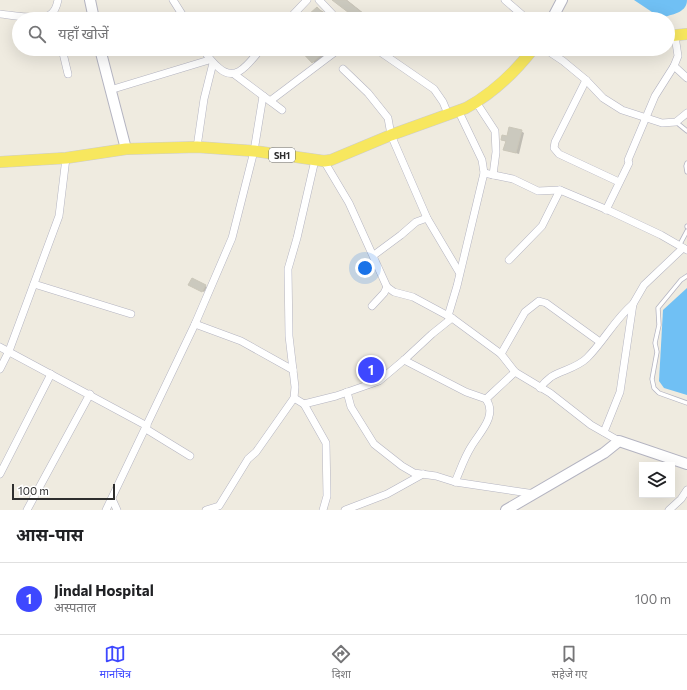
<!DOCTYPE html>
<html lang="hi">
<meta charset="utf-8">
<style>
body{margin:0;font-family:Commissioner,"Noto Sans Devanagari",sans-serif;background:#f6f6f6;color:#202124}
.controls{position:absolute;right:12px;bottom:12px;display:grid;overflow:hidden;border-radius:0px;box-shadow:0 4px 16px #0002}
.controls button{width:36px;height:36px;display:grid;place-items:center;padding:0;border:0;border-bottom:1px solid #e0e0e0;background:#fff;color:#202124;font:20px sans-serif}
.scale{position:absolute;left:12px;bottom:10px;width:103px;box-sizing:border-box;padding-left:4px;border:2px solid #2e2e2e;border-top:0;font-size:11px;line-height:14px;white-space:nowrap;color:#2e2e2e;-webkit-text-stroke:3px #fff;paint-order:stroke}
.you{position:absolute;left:365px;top:268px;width:14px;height:14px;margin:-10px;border:3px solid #fff;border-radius:50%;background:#1a73e8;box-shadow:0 0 0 6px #1a73e833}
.badge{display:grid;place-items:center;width:26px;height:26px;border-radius:50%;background:#3e48ff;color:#fff;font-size:13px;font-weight:700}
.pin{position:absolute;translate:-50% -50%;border:2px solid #fff;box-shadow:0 1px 4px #0006}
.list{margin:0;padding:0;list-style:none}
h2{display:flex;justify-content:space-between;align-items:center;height:52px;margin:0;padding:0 16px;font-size:17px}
h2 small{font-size:13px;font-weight:400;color:#757577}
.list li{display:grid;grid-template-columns:26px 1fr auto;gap:12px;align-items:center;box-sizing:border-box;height:72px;padding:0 16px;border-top:1px solid #e0e0e0}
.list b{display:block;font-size:15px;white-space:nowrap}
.list p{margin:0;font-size:13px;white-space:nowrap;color:#757577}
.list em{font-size:13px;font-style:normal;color:#757577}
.icon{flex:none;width:22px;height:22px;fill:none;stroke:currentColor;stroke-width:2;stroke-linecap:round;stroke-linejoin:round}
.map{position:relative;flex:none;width:687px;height:510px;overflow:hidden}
.search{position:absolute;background:#fff;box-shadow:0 4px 16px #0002;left:12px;right:12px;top:12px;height:44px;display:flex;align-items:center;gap:10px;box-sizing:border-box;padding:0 14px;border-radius:22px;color:#757577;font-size:15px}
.sheet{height:124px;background:#fff}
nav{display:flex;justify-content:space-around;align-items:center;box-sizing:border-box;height:56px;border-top:1px solid #e0e0e0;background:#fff;font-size:11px;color:#757577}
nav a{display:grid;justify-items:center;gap:2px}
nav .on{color:#3e48ff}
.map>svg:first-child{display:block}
</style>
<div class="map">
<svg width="687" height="510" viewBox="0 0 687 510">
<rect width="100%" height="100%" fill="#efebe0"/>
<g fill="#70c0f4">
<path d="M634,0H687C687,12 674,14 664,17L652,12Z"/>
<path d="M687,288V395L664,388L659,381L663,310Z"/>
</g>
<g fill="#0003">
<path d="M334,0H347L371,19H359Z"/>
<path d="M317,8L324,12L331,19H312Z"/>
<path d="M301,49H344L342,51L338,49L320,66L313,62Z"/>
<path d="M521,131L524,133L519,154L505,150L507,142L502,140Z"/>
<path d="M192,279L207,287L204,292L190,284Z"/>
<path d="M366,363L373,370L378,366L381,368L371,377L362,367Z"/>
</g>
<g fill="#cbc9be" stroke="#cbc7b9">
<path d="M332,0H346L365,15L362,19H357Z"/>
<path d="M317,7L328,19H311L308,15Z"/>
<path d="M299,49H327L312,63Z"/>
<path d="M509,127L522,130L516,153L503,150L506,141L501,140L502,135L507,136Z"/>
<path d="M192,278L206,285L202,292L188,285Z"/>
<path d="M366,362L372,369L378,364L380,367L368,376L360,367Z"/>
</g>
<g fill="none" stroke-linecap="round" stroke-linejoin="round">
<g stroke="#b4b4c1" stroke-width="5">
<g id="lane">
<path d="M676,122L687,131"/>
<path d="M687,163L686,166L687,172"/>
<path d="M687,226V227"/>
<path d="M679,246L687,231"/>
<path d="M687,276L681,280L658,308L659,325L655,343L657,352L652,379L654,388L659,393L687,403"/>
</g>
</g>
<g stroke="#b4b4c1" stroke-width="8">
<g id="street">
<path d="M173,0L185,19"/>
<path d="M319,0L337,19"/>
<path d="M505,0L527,19"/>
<path d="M0,14C11,15 43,21 51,14C55,11 57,5 58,0"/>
<path d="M289,19L307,0"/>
<path d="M62,49L68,74"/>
<path d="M203,49C208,57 212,62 219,68C237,84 250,61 261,49"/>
<path d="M376,49L434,89L443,102L448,114"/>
<path d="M545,49L563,61L586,80L603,98L622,110L662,123L676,122L687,113"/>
<path d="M674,66L687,78"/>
<path d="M343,69L368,93L388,118L391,135L427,218L459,272"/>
<path d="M234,74L282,110"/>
<path d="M586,80L555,142L554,148L559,154L619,182"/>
<path d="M110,90L209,60"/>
<path d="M270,101L339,49"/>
<path d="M476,102L495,131L496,152L493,175"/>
<path d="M458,110L482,160L484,173"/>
<path d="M197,147L204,99L213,63"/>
<path d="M324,161L349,203L387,287"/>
<path d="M606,210L629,163L628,160L655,96L674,66L678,56L675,36"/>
<path d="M374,255L401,235L416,222L427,218"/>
<path d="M509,260L542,226L560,190"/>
<path d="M34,284L131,314"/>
<path d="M372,306L384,293L387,287L394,292L413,297L452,318L501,354L515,372L550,393L591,425L619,441"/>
<path d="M448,316L457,286L484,173L513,179L538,191L560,190L610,211L661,235L687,250"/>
<path d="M195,324L241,341L293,370"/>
<path d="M0,347L147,426"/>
<path d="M501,354L525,312L539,301L546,303L600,342"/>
<path d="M404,360L466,392L486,399"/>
<path d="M0,369L9,351L59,216L66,158"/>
<path d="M540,388C543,384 547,380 551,377C562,370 577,368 587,358C604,341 615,319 633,304"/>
<path d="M347,392L351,407L374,444L402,466L414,473L436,476L455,482L535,494"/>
<path d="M294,398L304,404L336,396L379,381L404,360L432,334L452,318"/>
<path d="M304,404L326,443L327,496L323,510"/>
<path d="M146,429L190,456"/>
<path d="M604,432L620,392L633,304L644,285L683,248"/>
<path d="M0,474L51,374"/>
<path d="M455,482C460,471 464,458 471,447C479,433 498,416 486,399L515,372"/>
<path d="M112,499L117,510"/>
<path d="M27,510L90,394"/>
<path d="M106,510L195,324L232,238L254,151L263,96"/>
<path d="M206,510L219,506L248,459L256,452L294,398L295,387L289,336L288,269L297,238L315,160"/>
<path d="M345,510L387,494L423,474"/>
<path d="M669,510L681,499L687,490"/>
</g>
</g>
<g stroke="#b4b4c1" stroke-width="12">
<g id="secondary">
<path d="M90,0L94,19"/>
<path d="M552,19L562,0"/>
<path d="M100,49L126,149"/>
<path d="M506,510L604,453L619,441L687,464"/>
</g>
</g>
<g stroke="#cdcdcd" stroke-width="12">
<g id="primary">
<path d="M668,36L687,34"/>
<path d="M0,162L66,158L126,149L197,147L254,151L324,161L331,160L391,135L466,108C492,94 515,72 533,49"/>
</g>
</g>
<use href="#lane" stroke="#fff" stroke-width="3.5"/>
<use href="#street" stroke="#fff" stroke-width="7"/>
<use href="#secondary" stroke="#fff" stroke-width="10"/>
<use href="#primary" stroke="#f7e75e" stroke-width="11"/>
</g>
<g text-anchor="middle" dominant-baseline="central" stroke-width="3" stroke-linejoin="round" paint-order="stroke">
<rect fill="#fff" stroke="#6d6d6d" stroke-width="1" x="269" y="148" width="26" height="14" rx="3"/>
<g font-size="9" font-weight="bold" fill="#2e2e2e">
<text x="282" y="155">SH1</text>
</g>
</g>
</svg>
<div class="controls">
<button><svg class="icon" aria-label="layers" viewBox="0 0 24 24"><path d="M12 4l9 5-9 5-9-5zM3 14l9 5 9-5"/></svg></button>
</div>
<div class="scale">100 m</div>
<div class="you"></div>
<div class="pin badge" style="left:371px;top:370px">1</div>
<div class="search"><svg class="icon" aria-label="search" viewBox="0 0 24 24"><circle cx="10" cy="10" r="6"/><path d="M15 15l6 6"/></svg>यहाँ खोजें</div>
</div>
<section class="sheet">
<h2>आस-पास<small></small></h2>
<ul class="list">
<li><span class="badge">1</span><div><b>Jindal Hospital</b><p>अस्पताल</p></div><em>100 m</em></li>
</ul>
</section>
<nav>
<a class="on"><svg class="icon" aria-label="map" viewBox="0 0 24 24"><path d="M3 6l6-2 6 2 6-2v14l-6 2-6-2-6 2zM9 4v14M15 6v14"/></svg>मानचित्र</a>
<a><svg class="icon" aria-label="directions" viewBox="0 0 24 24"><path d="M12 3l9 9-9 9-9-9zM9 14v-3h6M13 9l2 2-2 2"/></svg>दिशा</a>
<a><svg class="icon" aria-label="saved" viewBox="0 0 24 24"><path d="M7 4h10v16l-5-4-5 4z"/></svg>सहेजे गए</a>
</nav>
